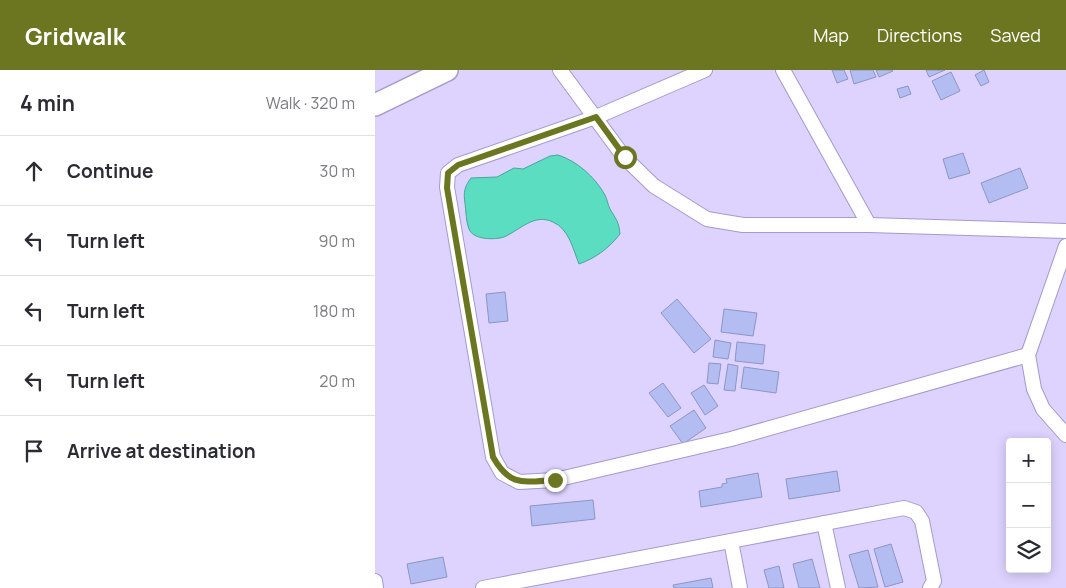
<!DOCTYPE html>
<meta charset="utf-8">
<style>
body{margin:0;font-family:Manrope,sans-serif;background:#f7f7f7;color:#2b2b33}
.controls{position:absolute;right:15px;bottom:15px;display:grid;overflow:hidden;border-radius:5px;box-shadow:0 2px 12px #0003}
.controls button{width:45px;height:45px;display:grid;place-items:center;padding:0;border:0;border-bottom:1px solid #e1e1e2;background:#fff;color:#2b2b33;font:25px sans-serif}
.stop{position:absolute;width:15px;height:15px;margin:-11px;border:4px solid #6c7620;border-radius:50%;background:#fff}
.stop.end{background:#6c7620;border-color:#fff;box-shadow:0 1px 5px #0008}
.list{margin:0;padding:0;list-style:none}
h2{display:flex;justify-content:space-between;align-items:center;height:65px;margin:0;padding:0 20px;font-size:21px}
h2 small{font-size:16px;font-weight:400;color:#7c7c81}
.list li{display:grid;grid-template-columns:32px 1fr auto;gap:15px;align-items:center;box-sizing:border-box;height:70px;padding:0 20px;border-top:1px solid #e1e1e2}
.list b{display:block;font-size:19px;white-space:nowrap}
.list em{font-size:16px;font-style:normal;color:#7c7c81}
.icon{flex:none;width:28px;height:28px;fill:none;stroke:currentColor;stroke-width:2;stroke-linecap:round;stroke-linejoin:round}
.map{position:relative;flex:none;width:691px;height:518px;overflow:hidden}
header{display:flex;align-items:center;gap:30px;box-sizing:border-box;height:70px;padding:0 25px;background:#6c7620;color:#fff}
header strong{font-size:24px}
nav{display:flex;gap:28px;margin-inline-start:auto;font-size:18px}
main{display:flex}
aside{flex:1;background:#fff}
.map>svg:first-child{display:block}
</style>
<header>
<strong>Gridwalk</strong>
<nav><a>Map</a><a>Directions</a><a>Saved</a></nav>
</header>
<main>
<aside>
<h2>4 min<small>Walk · 320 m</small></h2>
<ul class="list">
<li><svg class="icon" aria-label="ahead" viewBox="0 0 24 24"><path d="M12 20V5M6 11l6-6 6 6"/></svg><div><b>Continue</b></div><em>30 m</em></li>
<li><svg class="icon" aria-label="left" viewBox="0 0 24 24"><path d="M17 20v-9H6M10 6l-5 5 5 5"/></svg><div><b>Turn left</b></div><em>90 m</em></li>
<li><svg class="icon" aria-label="left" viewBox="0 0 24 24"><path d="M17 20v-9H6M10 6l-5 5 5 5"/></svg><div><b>Turn left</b></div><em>180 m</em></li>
<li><svg class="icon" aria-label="left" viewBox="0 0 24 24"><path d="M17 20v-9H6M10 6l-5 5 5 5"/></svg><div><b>Turn left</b></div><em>20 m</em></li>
<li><svg class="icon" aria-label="arrive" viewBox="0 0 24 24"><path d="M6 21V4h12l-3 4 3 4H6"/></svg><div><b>Arrive at destination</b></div></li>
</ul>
</aside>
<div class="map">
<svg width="691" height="518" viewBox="0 0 691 518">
<rect width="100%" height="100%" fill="#ddd3fe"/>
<path fill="#5bddc1" stroke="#4ba496" d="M183,85C202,91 220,107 230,125C232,129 233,135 235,139C241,149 244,152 245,164C234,178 221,188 204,194C198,179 194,159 178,152C159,143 145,160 129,167C120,170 98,170 94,159C91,152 91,141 90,133C88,122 90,116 96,108L122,107L139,98L148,99L175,86Z"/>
<g fill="#b3bdf1" stroke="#8c95c7">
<path d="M457,0H469L473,9L462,13Z"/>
<path d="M475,0H498L501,7L479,14Z"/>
<path d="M501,0H517L518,1L504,7Z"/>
<path d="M551,0H570L554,7Z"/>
<path d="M609,0L614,12L606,16L600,5Z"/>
<path d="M576,2L585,21L566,30L557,11Z"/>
<path d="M533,16L536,24L525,28L522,19Z"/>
<path d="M588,83L595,103L574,109L568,89Z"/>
<path d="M645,98L653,118L614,133L606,113Z"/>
<path d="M130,222L133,251L114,253L111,224Z"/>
<path d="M302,229L336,269L319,283L286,243Z"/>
<path d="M349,239L382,243L378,266L346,262Z"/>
<path d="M340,270L356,273L353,289L338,287Z"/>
<path d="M362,272L390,275L388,294L360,291Z"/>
<path d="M334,293L346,294L343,314L332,313Z"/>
<path d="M353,294L363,296L360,321L349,320Z"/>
<path d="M369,297L404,302L401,323L366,318Z"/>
<path d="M288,313L306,338L293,347L274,323Z"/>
<path d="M329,315L343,336L330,345L316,323Z"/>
<path d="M319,340L331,358L308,374L295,356Z"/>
<path d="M462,401L465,421L414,429L411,409Z"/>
<path d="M383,403L387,427L326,437L324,421L347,417V414L352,413L351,409Z"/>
<path d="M218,430L220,449L157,456L155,436Z"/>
<path d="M516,474L528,512L510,517L499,479Z"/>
<path d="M493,480L503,517L484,518L474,485Z"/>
<path d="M68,487L72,507L36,514L32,494Z"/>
<path d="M437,489L445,518H424L418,494Z"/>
<path d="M404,496L409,518H394L389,500Z"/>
<path d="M336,508L338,518H299L298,515Z"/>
</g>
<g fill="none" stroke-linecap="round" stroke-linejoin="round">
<g stroke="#a699cc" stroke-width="16">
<g id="street">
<path d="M185,0L249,87L279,116L332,149L368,155H494L691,161"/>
<path d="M330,0L221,47L83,95L73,103L72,117L118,387L127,403L144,412L180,410L356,369L653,285"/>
<path d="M408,0L494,155"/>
<path d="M691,176L653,285L659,319L668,339L691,365"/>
<path d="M449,453L463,518"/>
<path d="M356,471L365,518"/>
<path d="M0,511L1,518"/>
<path d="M108,518L529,438L541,442L547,451L559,511L555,518"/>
</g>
</g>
<g stroke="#a699cc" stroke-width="24">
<path id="primary" d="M0,35L72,0"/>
</g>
<use href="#street" stroke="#fff" stroke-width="14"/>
<use href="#primary" stroke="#fff" stroke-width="21"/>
</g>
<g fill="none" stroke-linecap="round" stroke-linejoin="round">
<path stroke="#6c7620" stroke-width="6" d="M180,410C148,412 135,417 118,387L72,118L73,103L83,95L221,47L250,87"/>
</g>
</svg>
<div class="controls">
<button>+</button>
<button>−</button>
<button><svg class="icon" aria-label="layers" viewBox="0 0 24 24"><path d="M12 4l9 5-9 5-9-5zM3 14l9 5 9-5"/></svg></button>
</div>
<div class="stop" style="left:250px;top:87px"></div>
<div class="stop end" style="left:180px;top:410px"></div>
</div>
</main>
